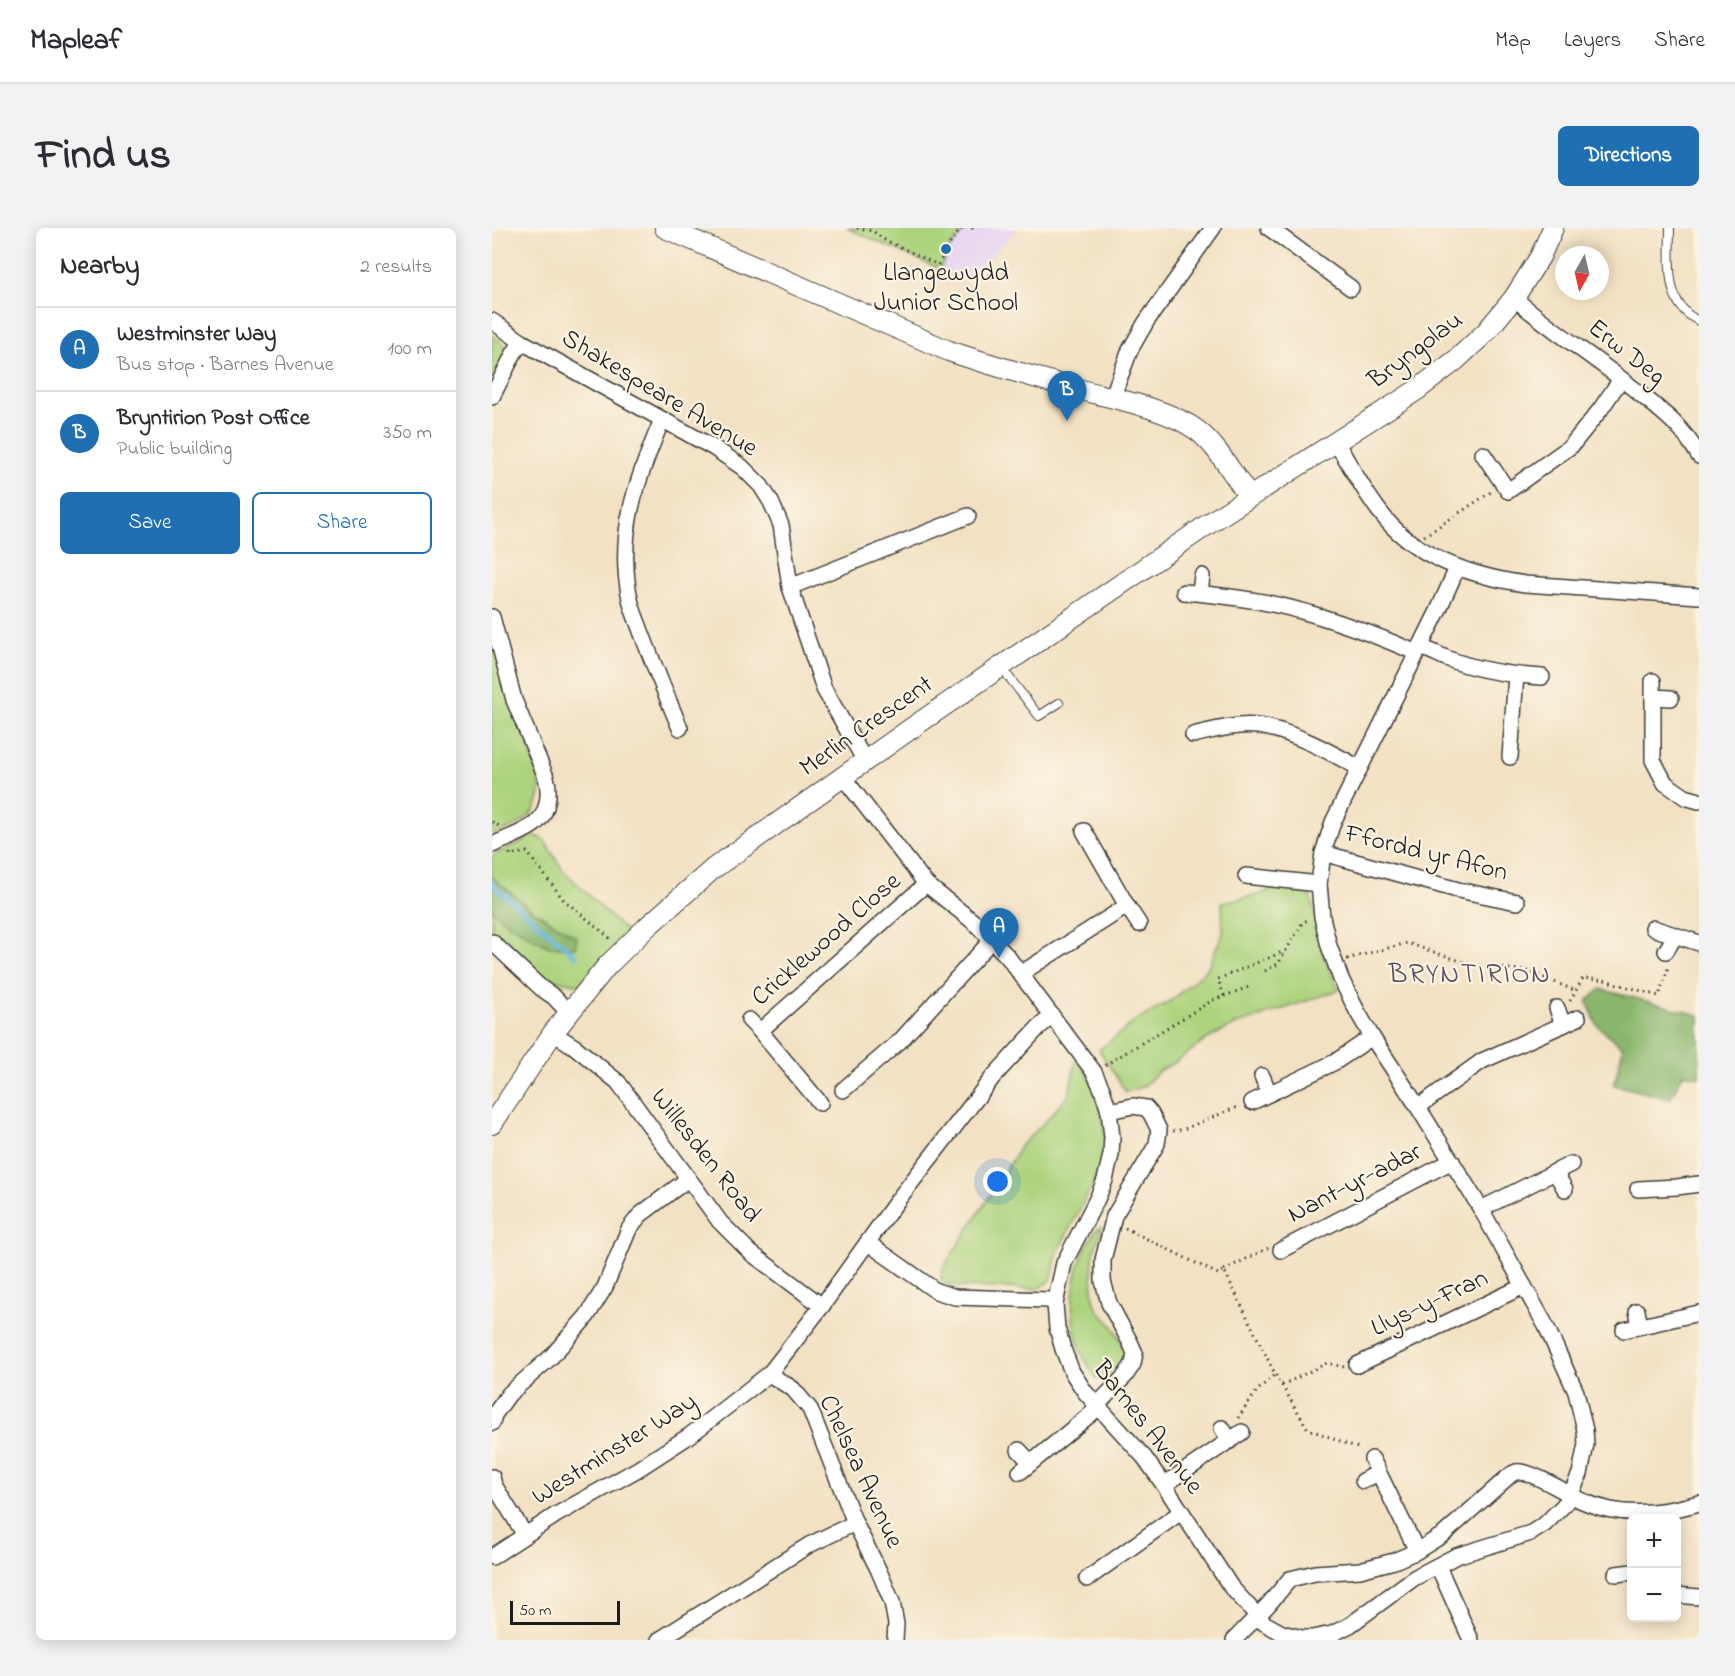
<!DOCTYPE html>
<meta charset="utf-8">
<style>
body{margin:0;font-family:"Indie Flower",sans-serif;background:#f2f2f3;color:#2b2b33}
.controls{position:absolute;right:18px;bottom:18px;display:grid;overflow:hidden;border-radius:9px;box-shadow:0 3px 15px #0003}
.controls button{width:54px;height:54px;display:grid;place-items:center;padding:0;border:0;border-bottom:2px solid #e1e1e2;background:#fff;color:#2b2b33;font:30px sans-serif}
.compass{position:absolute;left:1063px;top:18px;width:54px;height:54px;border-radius:50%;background:#fff;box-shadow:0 3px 15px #0003;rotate:188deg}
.scale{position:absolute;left:18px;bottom:15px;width:110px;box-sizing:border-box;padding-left:6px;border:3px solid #1c1c1c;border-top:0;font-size:16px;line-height:21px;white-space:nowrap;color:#1c1c1c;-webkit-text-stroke:4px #fcf5e5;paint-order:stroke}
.you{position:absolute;left:506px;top:954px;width:21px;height:21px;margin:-15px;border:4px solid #fff;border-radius:50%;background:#1a73e8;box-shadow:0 0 0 9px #1a73e833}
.badge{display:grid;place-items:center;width:39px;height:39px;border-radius:50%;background:#1f6fb2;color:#fff;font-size:20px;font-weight:700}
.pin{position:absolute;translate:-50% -50px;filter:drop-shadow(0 2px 3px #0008)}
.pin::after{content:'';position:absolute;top:32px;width:21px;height:18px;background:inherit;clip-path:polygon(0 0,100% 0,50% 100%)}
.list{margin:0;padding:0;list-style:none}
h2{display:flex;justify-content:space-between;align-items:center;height:78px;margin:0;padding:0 24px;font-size:26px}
h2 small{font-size:20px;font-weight:400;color:#7c7c81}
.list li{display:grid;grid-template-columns:39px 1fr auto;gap:18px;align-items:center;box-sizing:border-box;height:84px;padding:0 24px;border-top:2px solid #e1e1e2}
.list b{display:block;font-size:22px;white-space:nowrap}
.list p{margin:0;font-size:20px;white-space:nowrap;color:#7c7c81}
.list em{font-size:20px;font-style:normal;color:#7c7c81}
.actions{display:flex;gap:12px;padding:18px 24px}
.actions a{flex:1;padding:14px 0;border:2px solid #1f6fb2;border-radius:9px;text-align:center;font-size:21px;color:#1f6fb2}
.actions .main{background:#1f6fb2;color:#fff}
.map{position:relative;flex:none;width:1207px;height:1412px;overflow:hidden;border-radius:9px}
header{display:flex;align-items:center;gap:36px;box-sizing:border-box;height:84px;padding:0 30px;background:#fff;border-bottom:2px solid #e1e1e2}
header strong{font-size:28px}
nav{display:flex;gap:33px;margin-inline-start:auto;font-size:21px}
.intro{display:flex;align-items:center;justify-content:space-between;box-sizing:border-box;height:144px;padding:0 36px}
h1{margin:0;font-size:42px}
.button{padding:15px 27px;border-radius:9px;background:#1f6fb2;color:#fff;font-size:21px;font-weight:700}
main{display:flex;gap:36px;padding:0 36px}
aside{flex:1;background:#fff;border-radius:9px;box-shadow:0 3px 15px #0003}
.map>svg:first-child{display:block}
</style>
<header>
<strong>Mapleaf</strong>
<nav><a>Map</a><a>Layers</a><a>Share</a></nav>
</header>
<div class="intro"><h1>Find us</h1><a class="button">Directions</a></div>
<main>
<aside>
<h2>Nearby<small>2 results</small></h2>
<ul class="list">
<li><span class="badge">A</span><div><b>Westminster Way</b><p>Bus stop · Barnes Avenue</p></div><em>100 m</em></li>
<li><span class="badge">B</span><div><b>Bryntirion Post Office</b><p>Public building</p></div><em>350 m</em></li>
</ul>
<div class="actions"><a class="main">Save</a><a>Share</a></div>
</aside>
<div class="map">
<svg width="1207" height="1412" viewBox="0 0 1207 1412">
<rect width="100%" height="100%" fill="#fcf5e5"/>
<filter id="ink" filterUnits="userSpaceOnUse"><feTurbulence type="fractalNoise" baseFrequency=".0167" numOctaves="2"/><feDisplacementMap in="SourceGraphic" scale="12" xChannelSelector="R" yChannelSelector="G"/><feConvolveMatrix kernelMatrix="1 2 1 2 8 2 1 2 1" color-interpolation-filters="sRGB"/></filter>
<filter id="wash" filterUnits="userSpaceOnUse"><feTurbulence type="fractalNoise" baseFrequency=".008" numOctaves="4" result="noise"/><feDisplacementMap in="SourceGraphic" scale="24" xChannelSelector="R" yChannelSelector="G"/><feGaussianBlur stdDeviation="1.35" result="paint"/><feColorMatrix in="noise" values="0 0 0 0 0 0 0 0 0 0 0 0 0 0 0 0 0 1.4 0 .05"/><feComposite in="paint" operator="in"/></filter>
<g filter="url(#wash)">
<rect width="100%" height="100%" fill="#f2e1c3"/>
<path fill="#e4d3f2" d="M355,0H526L479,51L448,41Z"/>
<g fill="#acd37d" stroke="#64784c" stroke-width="1.5">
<path d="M355,0H476L459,18L448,41Z"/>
<path d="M0,107L13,117L12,128L0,152Z"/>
<path d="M0,411L48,552C51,586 30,598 0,607Z"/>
<path d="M43,607L52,612L71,642L129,699L137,704L88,757L68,753L55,754L0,707V628Z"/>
<path d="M783,658L809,661L818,668L822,681L831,727L847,762L743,797L717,810L682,835L668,842L652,858L634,864L607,822L642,794L680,772L715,741L731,705L730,674L770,666Z"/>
<path d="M584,831C595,840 599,854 604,867C611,886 615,906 612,926C610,937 605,947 600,957C590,978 579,998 568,1019C558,1038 568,1057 541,1061L466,1059L451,1055L449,1051L451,1040L505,957L529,917L549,898L577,867Z"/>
<path d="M610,999C609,1006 606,1011 604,1017C599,1033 599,1062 604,1078C607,1085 614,1090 619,1096C629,1110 639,1127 629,1143C624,1153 615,1154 605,1151C598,1141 591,1130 587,1118C576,1089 580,1049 593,1021C596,1014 601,1008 605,1001Z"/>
</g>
<g fill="#89b56c" stroke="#526844" stroke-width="1.5">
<path d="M0,649L40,682L85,709L83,719H57L16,696L0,682Z"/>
<path d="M1109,761L1207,787V849L1192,845L1178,871L1122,857L1131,820L1105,797L1095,773Z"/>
</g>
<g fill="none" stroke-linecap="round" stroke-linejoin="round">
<path stroke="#65b8e1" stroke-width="4.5" d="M0,654L2,658L84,728"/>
</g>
</g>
<g filter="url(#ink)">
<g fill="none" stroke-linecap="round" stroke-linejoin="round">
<g stroke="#3c3a35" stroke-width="10">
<g id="service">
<path d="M1178,0C1178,32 1171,77 1207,93"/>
<path d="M509,439L547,488L567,475"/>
</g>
</g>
<g stroke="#3c3a35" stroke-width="18">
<g id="minor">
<path d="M777,0L859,60"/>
<path d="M1022,70C1061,104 1107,132 1147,165C1172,185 1191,199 1207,228"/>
<path d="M0,93L30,114L222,220L250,239L269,258L279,274L289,297L298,359L332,461L373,533"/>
<path d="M0,169L22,125L30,114"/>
<path d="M620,170L638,122L654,94L721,0"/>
<path d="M170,192C145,251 124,305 138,371C140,382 146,394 150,406C162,438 175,469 188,500"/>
<path d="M844,214C858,237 871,262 888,284C922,330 979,348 1033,356L1207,368"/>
<path d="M991,226L1016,263L1079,218L1108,182L1129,151"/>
<path d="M298,359L476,288"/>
<path d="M692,364C727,367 764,371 798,380C841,391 884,407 925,425"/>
<path d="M708,365L710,348"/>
<path d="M0,389L22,472L54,549C58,563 57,584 44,595C35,603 12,612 0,617"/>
<path d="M928,419C937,422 945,426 954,430C984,442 1018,447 1050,449"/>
<path d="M1161,453V532L1173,555L1193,569L1207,573"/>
<path d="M1161,469L1179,470"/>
<path d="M701,507C722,502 743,496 765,498C797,501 840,525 867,540"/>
<path d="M1018,529L1024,447"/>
<path d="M351,549L434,656L483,695L515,728L602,844L610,861L617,883L620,909L619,927L613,952L605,971L572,1035L563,1076L565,1100L571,1121L580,1144L593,1164L652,1229L672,1257L739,1359L772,1395L790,1405L810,1410H820L840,1406L858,1397L922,1350L964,1328L1039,1305L1053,1296L1072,1277L1077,1269L1088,1246L1094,1216L1093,1202L1084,1164L1054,1098L989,981L926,879L880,809L865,783L849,751L837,718L830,689L827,656L831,625L841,594L946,383L965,340"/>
<path d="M831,625L966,662L1025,674"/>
<path d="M754,648L827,656"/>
<path d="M635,678L647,696"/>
<path d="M1161,700L1207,715"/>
<path d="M0,714L49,760L62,769L77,785"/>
<path d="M1174,723L1183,708"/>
<path d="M528,746L635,678L592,603"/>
<path d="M1065,780L1071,797"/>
<path d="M257,792L268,803"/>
<path d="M61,805L83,819L126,854L228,994L259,1025L330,1078"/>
<path d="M770,848L777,865"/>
<path d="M351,862L408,813L497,715L498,712"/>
<path d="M760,874L843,834L880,809"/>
<path d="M328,875L268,803L434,656"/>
<path d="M926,879L990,833L1086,790"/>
<path d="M1063,944L1073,961"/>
<path d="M1146,961L1185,959L1207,956"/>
<path d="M989,981L1079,936"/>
<path d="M376,1015L444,1063L463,1069L557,1072L563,1076"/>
<path d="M789,1022L960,933"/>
<path d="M1145,1083L1148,1098"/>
<path d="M1132,1102L1207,1085"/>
<path d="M865,1137L1032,1058"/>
<path d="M277,1146L301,1161L318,1181L363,1295L387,1343L400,1374L404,1396L403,1412"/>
<path d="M0,1195L2,1187L17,1166L59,1129L95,1088L113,1059L137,1001L148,987L196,951"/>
<path d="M730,1200L738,1213"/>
<path d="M527,1222L539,1235"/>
<path d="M880,1231L925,1323"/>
<path d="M528,1244L600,1185L604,1178L633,1148L641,1136L643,1125L638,1114L617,1075L611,1053V1032L622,988L665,916L667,902L659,886L654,880L641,878L617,883"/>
<path d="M0,1249L2,1257L33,1307"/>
<path d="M871,1253L886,1245"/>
<path d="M672,1257L750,1204"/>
<path d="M0,1329L64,1287L146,1241L197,1208L277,1146L330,1078L405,973L501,849L546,800L560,788"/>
<path d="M946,1338L979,1412"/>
<path d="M1124,1346L1140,1344"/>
<path d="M595,1351L689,1284"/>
<path d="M1184,1367L1207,1369"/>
<path d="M167,1412L317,1317L363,1295"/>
<path d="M742,1412L776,1377L798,1351L823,1345L868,1342L902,1333L925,1323L952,1306L1016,1249C1018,1247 1021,1245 1024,1244C1036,1241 1075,1265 1088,1272C1097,1276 1109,1280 1119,1282C1148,1288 1179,1283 1207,1275"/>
</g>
</g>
<g stroke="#3c3a35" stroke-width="22">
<g id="tertiary">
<path d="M173,0L457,123C501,138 545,150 589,162C624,171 677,181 706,203C727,220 740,246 757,268"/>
<path d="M0,896L61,805L115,738L156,698L222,640L424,497L728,288L925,162L964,132L994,104L1022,70L1048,29L1061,0"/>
</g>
</g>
<g stroke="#3c3a35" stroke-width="3" stroke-dasharray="1.5 4.5" stroke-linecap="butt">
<path d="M365,0L381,3L391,11L446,37L460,12L470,0"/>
<path d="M480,0L481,1"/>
<path d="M932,308L999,264"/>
<path d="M0,594L9,599"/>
<path d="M18,625V627L35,624L71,671L119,711"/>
<path d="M855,731L915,715L980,737L1036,743L1084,763"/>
<path d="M773,743L786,736L811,694L816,692"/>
<path d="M732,768L760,758"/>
<path d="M1078,773L1091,750L1112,752L1167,768L1177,737"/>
<path d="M613,837L721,772L732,768L726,751L793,723"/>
<path d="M681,903L692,901L748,878"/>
<path d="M633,1000L726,1046L732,1042L783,1146L816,1201L869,1221"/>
<path d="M732,1042L776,1020"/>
<path d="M790,1157L835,1135L852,1139"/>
<path d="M746,1190L765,1163L783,1146"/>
</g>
<use href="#service" stroke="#fff" stroke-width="8"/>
<use href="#minor" stroke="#fff" stroke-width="15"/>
<use href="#tertiary" stroke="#fff" stroke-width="20"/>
</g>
</g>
<circle fill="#1f6fb2" stroke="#fcf5e5" stroke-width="2" cx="454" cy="21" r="6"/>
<g text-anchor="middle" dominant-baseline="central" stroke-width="4.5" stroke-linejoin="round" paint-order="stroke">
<g font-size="26" fill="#1c1c1c" stroke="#fcf5e5">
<text x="454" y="46">Llangewydd<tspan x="454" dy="30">Junior School</tspan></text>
</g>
<g font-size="26" fill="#1c1c1c" stroke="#fcf5e5">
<text transform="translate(924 123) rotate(-37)">Bryngolau</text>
<text transform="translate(1134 125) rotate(38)">Erw Deg</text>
<text transform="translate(167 166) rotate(31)">Shakespeare Avenue</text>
<text transform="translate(375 499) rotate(-35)">Merlin Crescent</text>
<text transform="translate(934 626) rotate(14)">Ffordd yr Afon</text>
<text transform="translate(335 712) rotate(-41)">Cricklewood Close</text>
<text transform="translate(213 928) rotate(52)">Willesden Road</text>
<text transform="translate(863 956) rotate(-27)">Nant-yr-adar</text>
<text transform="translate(938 1076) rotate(-25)">Llys-y-Fran</text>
<text transform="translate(655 1200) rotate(52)">Barnes Avenue</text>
<text transform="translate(123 1222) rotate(-32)">Westminster Way</text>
<text transform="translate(368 1244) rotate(65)">Chelsea Avenue</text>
</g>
<g font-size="28" letter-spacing="1.5" fill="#574d5e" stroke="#fcf5e5">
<text x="978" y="747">BRYNTIRION</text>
</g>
</g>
</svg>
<div class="controls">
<button>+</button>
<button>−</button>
</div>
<svg class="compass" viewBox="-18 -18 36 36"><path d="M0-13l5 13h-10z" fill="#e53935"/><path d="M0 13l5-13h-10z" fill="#7c7c81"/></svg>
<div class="scale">50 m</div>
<div class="you"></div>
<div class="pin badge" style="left:507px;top:730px">A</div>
<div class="pin badge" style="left:575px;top:193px">B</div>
</div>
</main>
